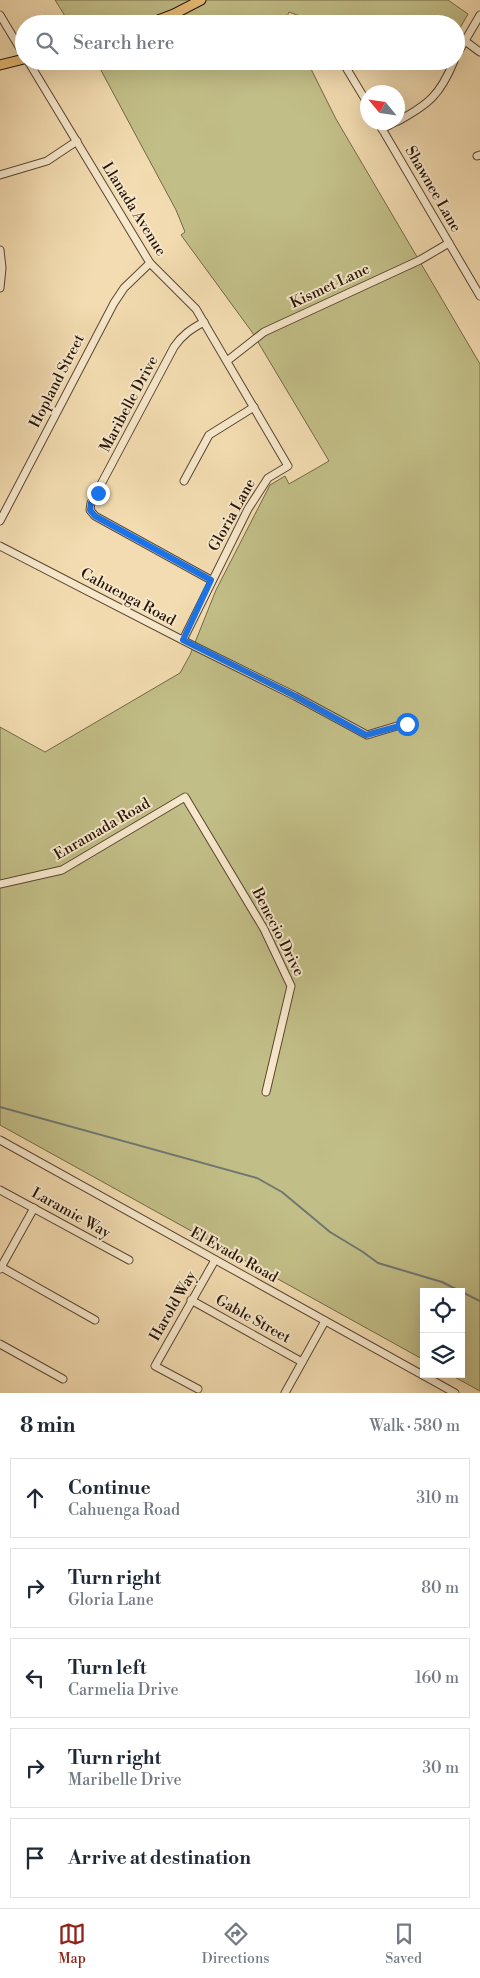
<!DOCTYPE html>
<meta charset="utf-8">
<style>
body{margin:0;font-family:"Libre Bodoni",serif;background:#f6f6f7;color:#1f2937}
.controls{position:absolute;right:15px;bottom:15px;display:grid;overflow:hidden;border-radius:0px;box-shadow:0 5px 20px #0002}
.controls button{width:45px;height:45px;display:grid;place-items:center;padding:0;border:0;border-bottom:1px solid #e0e1e3;background:#fff;color:#1f2937;font:25px sans-serif}
.compass{position:absolute;left:360px;top:85px;width:45px;height:45px;border-radius:50%;background:#fff;box-shadow:0 5px 20px #0002;rotate:299deg}
.stop{position:absolute;width:15px;height:15px;margin:-11px;border:4px solid #1a73e8;border-radius:50%;background:#fff}
.stop.end{background:#1a73e8;border-color:#fff;box-shadow:0 1px 5px #0008}
.list{margin:0;padding:0;list-style:none}
h2{display:flex;justify-content:space-between;align-items:center;height:65px;margin:0;padding:0 20px;font-size:21px}
h2 small{font-size:16px;font-weight:400;color:#747a83}
.list li{display:grid;grid-template-columns:32px 1fr auto;gap:15px;align-items:center;box-sizing:border-box;height:80px;margin:0 10px 10px;padding:0 10px;border:1px solid #e0e1e3;border-radius:0px}
.list b{display:block;font-size:19px;white-space:nowrap}
.list p{margin:0;font-size:16px;white-space:nowrap;color:#747a83}
.list em{font-size:16px;font-style:normal;color:#747a83}
.icon{flex:none;width:28px;height:28px;fill:none;stroke:currentColor;stroke-width:2;stroke-linecap:round;stroke-linejoin:round}
.map{position:relative;flex:none;width:480px;height:1393px;overflow:hidden}
.search{position:absolute;background:#fff;box-shadow:0 5px 20px #0002;left:15px;right:15px;top:15px;height:55px;display:flex;align-items:center;gap:12px;box-sizing:border-box;padding:0 18px;border-radius:28px;color:#747a83;font-size:19px}
.sheet{height:515px;background:#fff}
nav{display:flex;justify-content:space-around;align-items:center;box-sizing:border-box;height:70px;border-top:1px solid #e0e1e3;background:#fff;font-size:14px;color:#747a83}
nav a{display:grid;justify-items:center;gap:2px}
nav .on{color:#8f2418}
.map>svg:first-child{display:block}
</style>
<div class="map">
<svg width="480" height="1393" viewBox="0 0 480 1393">
<rect width="100%" height="100%" fill="#f3dcb1"/>
<filter id="stains"><feTurbulence type="fractalNoise" baseFrequency=".004" numOctaves="4"/><feColorMatrix values="0 0 0 0 .2 0 0 0 0 .09 0 0 0 0 .02 0 0 0 .5 -.17"/></filter>
<radialGradient id="worn" r=".72"><stop offset=".6" stop-color="#630" stop-opacity="0"/><stop offset="1" stop-color="#630" stop-opacity=".3"/></radialGradient>
<g fill="#c2be87" stroke="#746946">
<path d="M55,0H448L468,14L456,35V24H321L289,12L286,19L289,24H70Z"/>
<path d="M96,61H307L336,119L480,364V1391L449,1374H461V1292H424V1360L0,1125V727L45,752L180,673L190,655L216,590L270,485L285,476L289,484L329,461L252,332L181,235L185,232L176,210Z"/>
</g>
<g fill="none" stroke-linecap="round" stroke-linejoin="round">
<path stroke="#6f7770" stroke-width="2" d="M0,1107L257,1178L282,1192L330,1232L363,1252L378,1263L442,1282L480,1301"/>
<g stroke="#5a4631" stroke-width="9">
<g id="minor">
<path d="M0,15L24,55"/>
<path d="M465,41L480,52"/>
<path d="M456,56L480,15"/>
<path d="M28,61L150,263L196,309L288,466L268,478L248,509L183,640"/>
<path d="M342,61L368,104"/>
<path d="M398,121C429,104 440,95 454,61"/>
<path d="M378,122L480,296"/>
<path d="M382,129L395,122"/>
<path d="M477,156L480,155"/>
<path d="M0,175L47,161L77,141"/>
<path d="M0,250L2,268L0,288"/>
<path d="M204,322C191,329 182,335 174,347L91,503L90,510L95,516L211,580"/>
<path d="M227,361L264,332L420,260L449,243"/>
<path d="M184,481L209,435L254,407"/>
<path d="M0,521L114,303L124,288L150,263"/>
<path d="M0,546L196,647L295,696L367,735L407,723"/>
<path d="M0,884L62,870L185,797L264,929L291,986L266,1092"/>
<path d="M0,1140L455,1393"/>
<path d="M0,1190L129,1260"/>
<path d="M1,1267L95,1320"/>
<path d="M0,1269L34,1208"/>
<path d="M191,1300L302,1362"/>
<path d="M0,1344L63,1379"/>
<path d="M198,1389L155,1366L215,1260"/>
<path d="M285,1393L325,1321"/>
</g>
</g>
<g stroke="#271406" stroke-width="11">
<g id="major">
<path d="M148,24L174,14L201,0"/>
<path d="M0,65L24,59"/>
</g>
</g>
<use href="#minor" stroke="#f7e8cc" stroke-width="7"/>
<use href="#major" stroke="#eabe78" stroke-width="9"/>
</g>
<g fill="none" stroke-linecap="round" stroke-linejoin="round">
<path stroke="#1a73e8" stroke-width="6" d="M98,493L91,503L90,510L95,516L211,580L183,640L295,696L366,735L407,724"/>
</g>
<g text-anchor="middle" dominant-baseline="central" stroke-width="4" stroke-linejoin="round" paint-order="stroke">
<g font-size="15" fill="#271406" stroke="#f7e8cc">
<text transform="translate(433 189) rotate(60)">Shawnee Lane</text>
<text transform="translate(134 209) rotate(58)">Llanada Avenue</text>
<text transform="translate(330 286) rotate(-25)">Kismet Lane</text>
<text transform="translate(57 381) rotate(-63)">Hopland Street</text>
<text transform="translate(129 404) rotate(-62)">Maribelle Drive</text>
<text transform="translate(232 515) rotate(-61)">Gloria Lane</text>
<text transform="translate(128 597) rotate(28)">Cahuenga Road</text>
<text transform="translate(102 829) rotate(-30)">Enramada Road</text>
<text transform="translate(278 932) rotate(63)">Benecio Drive</text>
<text transform="translate(71 1213) rotate(29)">Laramie Way</text>
<text transform="translate(234 1255) rotate(29)">El Evado Road</text>
<text transform="translate(173 1306) rotate(-60)">Harold Way</text>
<text transform="translate(253 1319) rotate(29)">Gable Street</text>
</g>
</g>
<rect width="100%" height="100%" filter="url(#stains)"/>
<rect width="100%" height="100%" fill="url(#worn)"/>
</svg>
<div class="controls">
<button><svg class="icon" aria-label="locate" viewBox="0 0 24 24"><circle cx="12" cy="12" r="6"/><path d="M12 2v4M12 18v4M2 12h4M18 12h4"/></svg></button>
<button><svg class="icon" aria-label="layers" viewBox="0 0 24 24"><path d="M12 4l9 5-9 5-9-5zM3 14l9 5 9-5"/></svg></button>
</div>
<svg class="compass" viewBox="-18 -18 36 36"><path d="M0-13l5 13h-10z" fill="#e53935"/><path d="M0 13l5-13h-10z" fill="#747a83"/></svg>
<div class="stop" style="left:407px;top:724px"></div>
<div class="stop end" style="left:98px;top:493px"></div>
<div class="search"><svg class="icon" aria-label="search" viewBox="0 0 24 24"><circle cx="10" cy="10" r="6"/><path d="M15 15l6 6"/></svg>Search here</div>
</div>
<section class="sheet">
<h2>8 min<small>Walk · 580 m</small></h2>
<ul class="list">
<li><svg class="icon" aria-label="ahead" viewBox="0 0 24 24"><path d="M12 20V5M6 11l6-6 6 6"/></svg><div><b>Continue</b><p>Cahuenga Road</p></div><em>310 m</em></li>
<li><svg class="icon" aria-label="right" viewBox="0 0 24 24"><path d="M7 20v-9h11M14 6l5 5-5 5"/></svg><div><b>Turn right</b><p>Gloria Lane</p></div><em>80 m</em></li>
<li><svg class="icon" aria-label="left" viewBox="0 0 24 24"><path d="M17 20v-9H6M10 6l-5 5 5 5"/></svg><div><b>Turn left</b><p>Carmelia Drive</p></div><em>160 m</em></li>
<li><svg class="icon" aria-label="right" viewBox="0 0 24 24"><path d="M7 20v-9h11M14 6l5 5-5 5"/></svg><div><b>Turn right</b><p>Maribelle Drive</p></div><em>30 m</em></li>
<li><svg class="icon" aria-label="arrive" viewBox="0 0 24 24"><path d="M6 21V4h12l-3 4 3 4H6"/></svg><div><b>Arrive at destination</b></div></li>
</ul>
</section>
<nav>
<a class="on"><svg class="icon" aria-label="map" viewBox="0 0 24 24"><path d="M3 6l6-2 6 2 6-2v14l-6 2-6-2-6 2zM9 4v14M15 6v14"/></svg>Map</a>
<a><svg class="icon" aria-label="directions" viewBox="0 0 24 24"><path d="M12 3l9 9-9 9-9-9zM9 14v-3h6M13 9l2 2-2 2"/></svg>Directions</a>
<a><svg class="icon" aria-label="saved" viewBox="0 0 24 24"><path d="M7 4h10v16l-5-4-5 4z"/></svg>Saved</a>
</nav>
